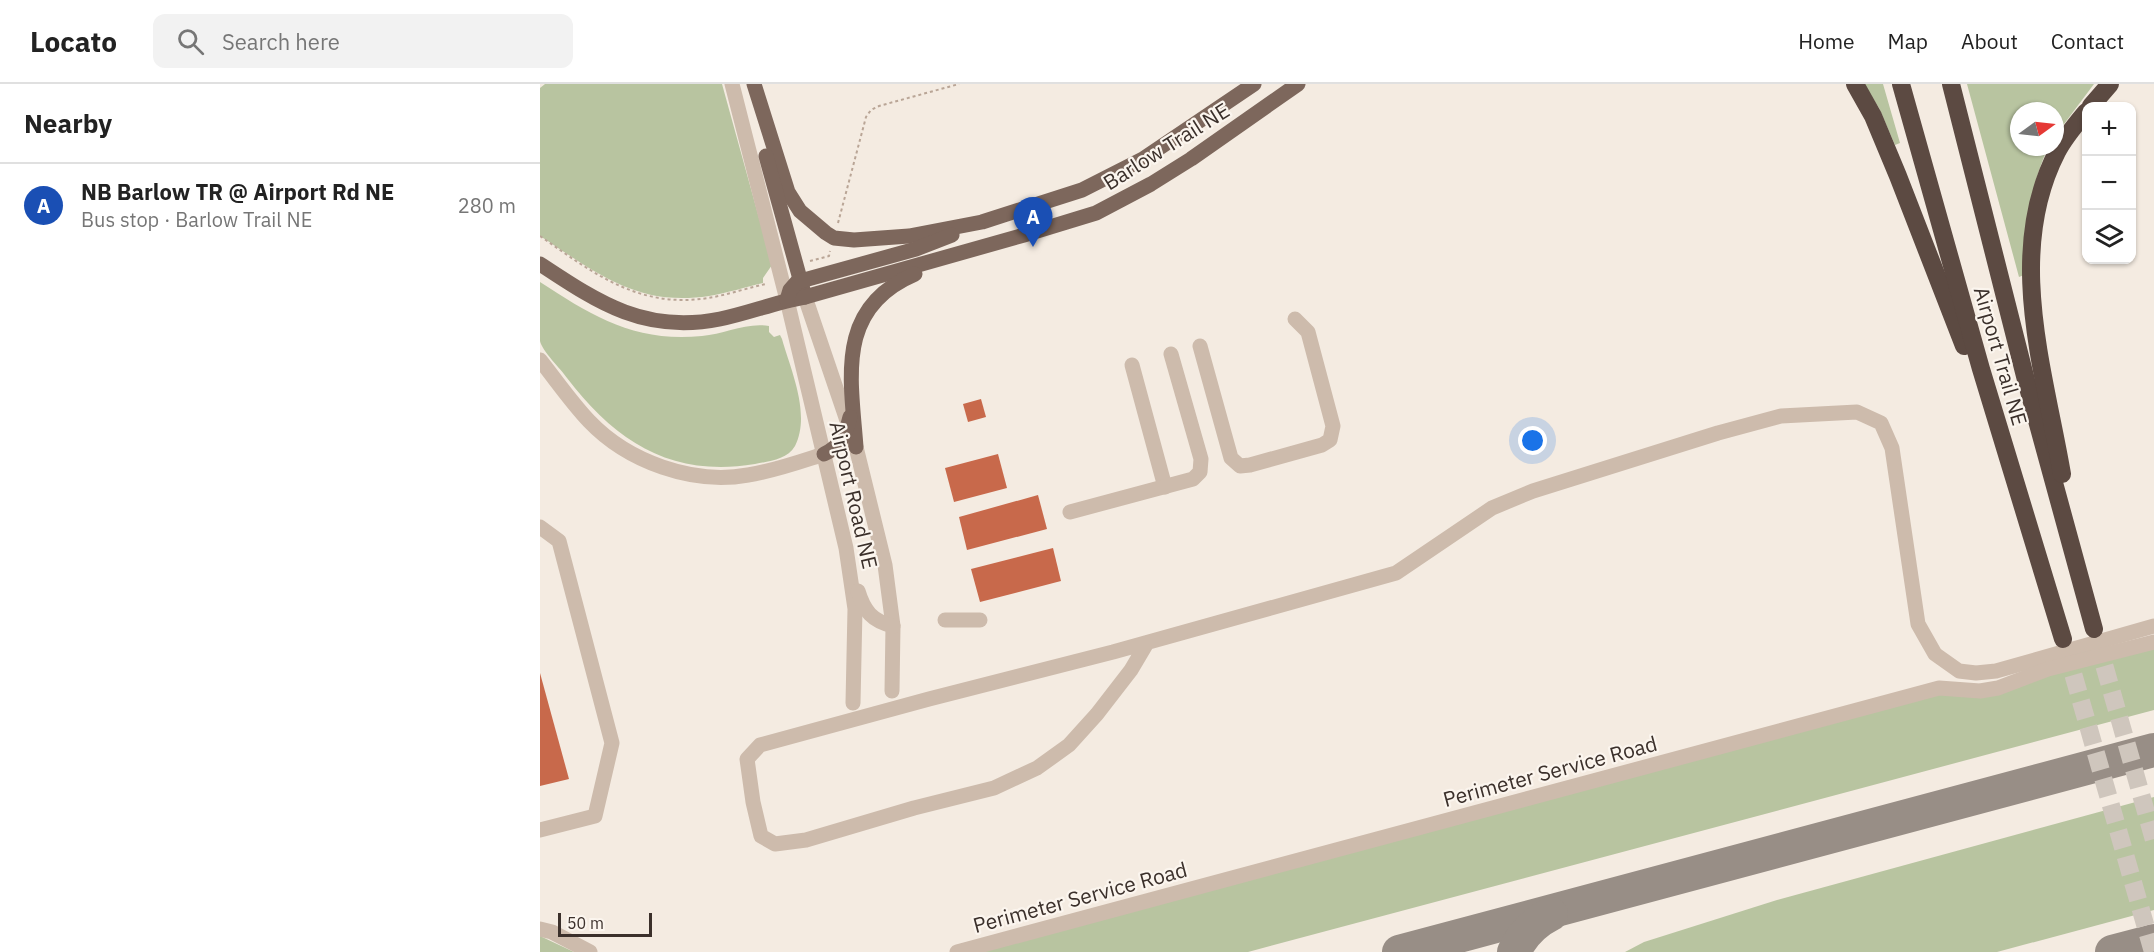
<!DOCTYPE html>
<meta charset="utf-8">
<style>
body{margin:0;font-family:"IBM Plex Sans",sans-serif;background:#f2f2f2;color:#222}
.controls{position:absolute;right:18px;top:18px;display:grid;overflow:hidden;border-radius:12px;box-shadow:0 2px 4px #0004}
.controls button{width:54px;height:54px;display:grid;place-items:center;padding:0;border:0;border-bottom:2px solid #e0e0e0;background:#fff;color:#222;font:30px sans-serif}
.compass{position:absolute;left:1470px;top:18px;width:54px;height:54px;border-radius:50%;background:#fff;box-shadow:0 2px 4px #0004;rotate:75deg}
.scale{position:absolute;left:18px;bottom:15px;width:94px;box-sizing:border-box;padding-left:6px;border:3px solid #3b302b;border-top:0;font-size:16px;line-height:21px;white-space:nowrap;color:#3b302b;-webkit-text-stroke:4px #fbf5ee;paint-order:stroke}
.you{position:absolute;left:993px;top:357px;width:21px;height:21px;margin:-15px;border:4px solid #fff;border-radius:50%;background:#1a73e8;box-shadow:0 0 0 9px #1a73e833}
.badge{display:grid;place-items:center;width:39px;height:39px;border-radius:50%;background:#1a73e8;color:#fff;font-size:20px;font-weight:700}
.pin{position:absolute;translate:-50% -50px;filter:drop-shadow(0 2px 3px #0008)}
.pin::after{content:'';position:absolute;top:32px;width:21px;height:18px;background:inherit;clip-path:polygon(0 0,100% 0,50% 100%)}
.list{margin:0;padding:0;list-style:none}
h2{display:flex;justify-content:space-between;align-items:center;height:78px;margin:0;padding:0 24px;font-size:26px}
h2 small{font-size:20px;font-weight:400;color:#767676}
.list li{display:grid;grid-template-columns:39px 1fr auto;gap:18px;align-items:center;box-sizing:border-box;height:84px;padding:0 24px;border-top:2px solid #e0e0e0}
.list b{display:block;font-size:22px;white-space:nowrap}
.list p{margin:0;font-size:20px;white-space:nowrap;color:#767676}
.list em{font-size:20px;font-style:normal;color:#767676}
.icon{flex:none;width:33px;height:33px;fill:none;stroke:currentColor;stroke-width:2;stroke-linecap:round;stroke-linejoin:round}
.map{position:relative;flex:none;width:1614px;height:868px;overflow:hidden}
header{display:flex;align-items:center;gap:36px;box-sizing:border-box;height:84px;padding:0 30px;background:#fff;border-bottom:2px solid #e0e0e0}
header strong{font-size:28px}
nav{display:flex;gap:33px;margin-inline-start:auto;font-size:21px}
.search{width:420px;height:54px;background:#f2f2f2;display:flex;align-items:center;gap:15px;box-sizing:border-box;padding:0 21px;border-radius:12px;color:#767676;font-size:22px}
main{display:flex}
aside{flex:1;background:#fff}
.map>svg:first-child{display:block}
</style>
<header>
<strong>Locato</strong>
<div class="search"><svg class="icon" aria-label="search" viewBox="0 0 24 24"><circle cx="10" cy="10" r="6"/><path d="M15 15l6 6"/></svg>Search here</div>
<nav><a>Home</a><a>Map</a><a>About</a><a>Contact</a></nav>
</header>
<main>
<aside>
<h2>Nearby<small></small></h2>
<ul class="list">
<li><span class="badge" style="background:#1a4fb4">A</span><div><b>NB Barlow TR @ Airport Rd NE</b><p>Bus stop · Barlow Trail NE</p></div><em>280 m</em></li>
</ul>
</aside>
<div class="map">
<svg width="1614" height="868" viewBox="0 0 1614 868">
<rect width="100%" height="100%" fill="#f4ebe1"/>
<g fill="#b8c4a0">
<path d="M5,0H182L232,181L223,194V199C206,203 187,209 169,212C97,223 57,189 0,152V4Z"/>
<path d="M1324,0H1343L1360,59L1355,61L1339,24Z"/>
<path d="M1427,0H1554L1515,52V27H1479V63H1508C1490,105 1483,145 1484,191L1479,193Z"/>
<path d="M0,198C52,232 96,259 162,252C184,250 207,238 229,242V248L234,253L240,251L242,255C251,287 271,330 255,362C247,376 229,377 215,380C132,394 76,358 27,294C21,285 2,267 0,257C0,246 0,212 0,198Z"/>
<path d="M1614,562V626L708,868H437L1404,609L1476,601Z"/>
<path d="M1614,713V826L1457,868H1085L1104,858L1237,816Z"/>
<path d="M0,852L34,868H0Z"/>
</g>
<g fill="none" stroke-linecap="round" stroke-linejoin="round">
<g stroke="#988e86" stroke-width="34">
<path d="M859,868L1614,666"/>
<path d="M974,868C982,851 995,838 1011,830"/>
<path d="M1572,868L1614,857"/>
</g>
</g>
<g fill="#c8694b">
<path d="M441,315L446,333L428,338L423,320Z"/>
<path d="M458,370L467,404L414,418L405,384Z"/>
<path d="M498,411L507,445L427,466L419,433Z"/>
<path d="M513,464L521,497L440,518L431,485Z"/>
<path d="M0,589L29,695L0,702Z"/>
</g>
<g fill="none" stroke-linecap="round" stroke-linejoin="round">
<g stroke="#cfc6bd" stroke-width="18" stroke-dasharray="18 9" stroke-linecap="butt">
<path d="M1557,556L1614,756"/>
<path d="M1526,565L1613,868"/>
</g>
<g stroke="#b9a596" stroke-width="2" stroke-dasharray="3 3" stroke-linecap="butt">
<path d="M298,139L326,33L331,26L339,22L419,0"/>
<path d="M0,152C53,189 99,225 168,214C187,211 207,204 226,200"/>
<path d="M270,177L289,172L290,167"/>
</g>
<g stroke="#cdbbac" stroke-width="15">
<path d="M192,0L247,216L306,464L315,525L313,619"/>
<path d="M265,213L316,363L345,481L353,542L352,607"/>
<path d="M660,262L691,374L700,382L710,381L782,361L790,356L793,342L768,248L755,235"/>
<path d="M0,276C16,296 31,318 49,337C88,378 153,401 208,391C234,387 259,378 284,370"/>
<path d="M592,281L625,403"/>
<path d="M530,428L653,395L660,388L661,375L631,270"/>
<path d="M0,443L19,457L72,659L55,732L0,746"/>
<path d="M318,507C324,527 332,537 353,542"/>
<path d="M405,536H440"/>
<path d="M607,559L591,586L557,630L529,661L497,684L454,704L374,724L266,756L235,760L221,752L213,718L207,675L220,661L389,615L573,568L856,489L952,424L993,407L1178,349L1241,332L1317,328L1341,339L1352,364L1378,540L1395,570L1419,587L1436,589L1456,587L1614,542"/>
<path d="M0,845L12,848L50,868"/>
<path d="M417,868L1399,604L1440,607L1458,604L1508,585L1614,558"/>
</g>
<g stroke="#7d675c" stroke-width="15">
<path d="M214,0L248,108L260,127L286,149L294,154L314,156L369,152L442,138L542,106L603,75L714,0"/>
<path d="M226,72L265,213"/>
<path d="M0,180C59,219 105,250 180,235C209,229 236,218 265,213L484,151L556,129L611,100L651,75L758,0"/>
<path d="M247,216L250,206L257,198L376,165L412,151"/>
<path d="M316,363C311,294 295,224 375,190"/>
<path d="M284,370C300,363 306,350 310,333"/>
</g>
<g stroke="#5c4a42" stroke-width="18">
<path d="M1315,0L1333,32L1358,92L1424,262"/>
<path d="M1361,0L1441,285L1523,555"/>
<path d="M1411,0L1487,300L1554,545"/>
<path d="M1551,22L1570,0"/>
<path d="M1522,390C1504,285 1465,169 1517,68C1524,54 1536,40 1546,28"/>
</g>
</g>
<g text-anchor="middle" dominant-baseline="central" stroke-width="4.5" stroke-linejoin="round" paint-order="stroke">
<g font-size="21" fill="#3b302b" stroke="#fbf5ee">
<text transform="translate(626 62) rotate(-32)">Barlow Trail NE</text>
<text transform="translate(1461 272) rotate(74)">Airport Trail NE</text>
<text transform="translate(314 411) rotate(77)">Airport Road NE</text>
<text transform="translate(1010 687) rotate(-15)">Perimeter Service Road</text>
<text transform="translate(540 813) rotate(-15)">Perimeter Service Road</text>
</g>
</g>
</svg>
<div class="controls">
<button>+</button>
<button>−</button>
<button><svg class="icon" aria-label="layers" viewBox="0 0 24 24"><path d="M12 4l9 5-9 5-9-5zM3 14l9 5 9-5"/></svg></button>
</div>
<svg class="compass" viewBox="-18 -18 36 36"><path d="M0-13l5 13h-10z" fill="#e53935"/><path d="M0 13l5-13h-10z" fill="#767676"/></svg>
<div class="scale">50 m</div>
<div class="you"></div>
<div class="pin badge" style="left:493px;top:163px;background:#1a4fb4">A</div>
</div>
</main>
